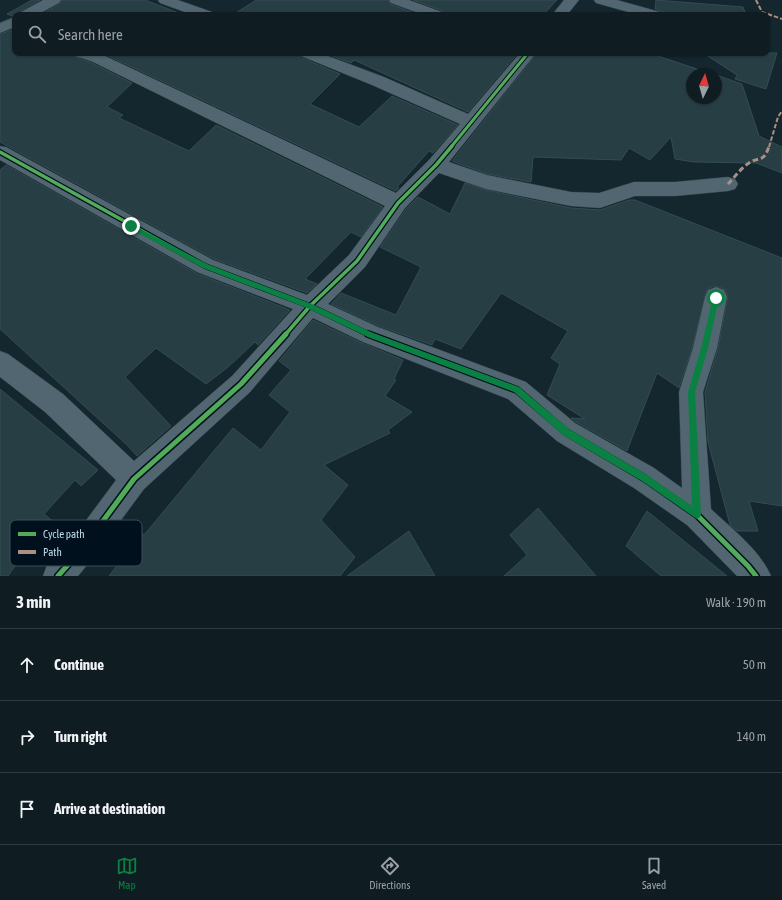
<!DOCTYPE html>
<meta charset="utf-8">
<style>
body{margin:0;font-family:"Asap Condensed",sans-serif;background:#18252a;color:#f1f3f6}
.compass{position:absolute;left:686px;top:68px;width:36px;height:36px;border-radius:50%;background:#0f1c22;box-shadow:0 1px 3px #0004;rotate:5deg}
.stop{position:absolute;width:12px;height:12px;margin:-9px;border:3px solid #0b8043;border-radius:50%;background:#fff}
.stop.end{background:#0b8043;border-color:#fff;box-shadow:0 1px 4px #0008}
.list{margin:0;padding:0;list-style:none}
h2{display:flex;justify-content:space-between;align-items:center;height:52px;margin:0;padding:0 16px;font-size:17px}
h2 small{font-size:13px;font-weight:400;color:#9ba1a5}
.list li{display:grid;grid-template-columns:26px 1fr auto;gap:12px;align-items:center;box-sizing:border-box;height:72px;padding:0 16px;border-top:1px solid #2f3a40}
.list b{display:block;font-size:15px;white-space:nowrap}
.list em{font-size:13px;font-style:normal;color:#9ba1a5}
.icon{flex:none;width:22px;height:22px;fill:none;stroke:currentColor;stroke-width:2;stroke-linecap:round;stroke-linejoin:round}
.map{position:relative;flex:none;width:782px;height:576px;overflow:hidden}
.search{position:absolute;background:#0f1c22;box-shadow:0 1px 3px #0004;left:12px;right:12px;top:12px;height:44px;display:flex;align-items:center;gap:10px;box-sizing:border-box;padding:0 14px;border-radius:8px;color:#9ba1a5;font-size:15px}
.sheet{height:268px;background:#0f1c22}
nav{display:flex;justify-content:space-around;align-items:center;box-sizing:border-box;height:56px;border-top:1px solid #2f3a40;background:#0f1c22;font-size:11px;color:#9ba1a5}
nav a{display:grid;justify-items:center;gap:2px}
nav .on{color:#0b8043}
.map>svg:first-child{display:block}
</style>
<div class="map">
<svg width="782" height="576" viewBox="0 0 782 576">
<rect width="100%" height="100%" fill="#14262e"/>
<g fill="#283e45" stroke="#334c53">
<path d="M32,0H40L20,11L18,15L12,16L7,14Z"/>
<path d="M62,0H145L184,15H40L60,4Z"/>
<path d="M256,0H388L390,4L420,15H233Z"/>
<path d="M413,0H557L543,15H445L443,11Z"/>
<path d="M656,0L743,7L746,15H672L655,9Z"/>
<path d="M15,29V53H70L75,57L90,62L132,83L107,107L123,115L119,118L189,151L216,125L383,207L361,237L351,232L305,279L317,284L307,293L214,259L0,142V34Z"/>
<path d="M102,53H296L300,57L340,74L310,104L359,127L392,96L458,125L433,153L429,151L397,187L399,188L396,191Z"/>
<path d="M324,53H518L468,112L354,60L351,63Z"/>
<path d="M537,53H649L712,74H692V98H716V75L742,84L759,136L782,147V173L756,163L694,162L675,159L671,137L650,160L629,148L621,160L533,157L531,182L487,174L452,161Z"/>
<path d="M703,53H777L766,89L735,79L737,75Z"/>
<path d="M6,165L196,273L290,310L258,345L255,342L227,368L206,384L156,348L125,377L171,426L137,456L127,445L0,329V170Z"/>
<path d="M465,183L486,190L571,208L600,210L629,200H635L782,258V506L749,501L758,531H737L730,525L708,442L705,392L718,348L728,297L725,289L715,286L707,289L692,348L679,388L657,373L627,451L576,422L571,418L585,419L547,395L560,364L551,358L568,331L501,293L461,349L435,339L432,345L379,326L331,304L341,293L396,315L421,267L380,247L406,209L418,197L450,214Z"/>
<path d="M313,320L362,343L403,360L394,379L396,380L385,396L412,412L388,430L390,433L324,465L348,485L321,520L355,557L340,576H109L142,533L144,535L233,428L261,450L290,412L269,395L291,370L279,361Z"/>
<path d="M0,389L98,470L81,486L75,480L44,514L56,524L32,551L28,548L8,576H0Z"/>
<path d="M538,508L596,576H504L527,555L510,535Z"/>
<path d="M647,511L727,576H661L626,546Z"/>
<path d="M409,531L435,576H347Z"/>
</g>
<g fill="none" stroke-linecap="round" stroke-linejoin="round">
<g stroke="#314048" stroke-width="1">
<g id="minor">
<path d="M43,0H61L59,3L37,15H19L21,12Z"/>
<path d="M158,0H178L212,12L214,15H193L160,3Z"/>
<path d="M389,0H409L442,12L444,15H424L391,3Z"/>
<path d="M564,0H579L567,15H552Z"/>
<path d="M594,0H617L660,12L662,15H639L596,3Z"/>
<path d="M15,17V27L0,33V23Z"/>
<path d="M72,53H97L103,55L396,193L429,160L460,124L372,85L301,56L298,53H320L384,77L468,114L520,53H536L449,162L487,175L571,192L599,193L634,182H675L728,177L735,179L738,184L735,189L728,191L675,196H635L600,208L571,206L486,189L439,173L405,208L365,267L328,304L378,327L526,382L575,423L654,468L682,488L679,392L693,348L705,297L708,290L716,287L724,290L727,297L717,348L703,392L711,509C731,528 760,550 771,576H737L687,525L634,488L557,441L508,399L363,342L313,318L250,392L144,489L93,558L78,576H43L47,565L73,538L116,480L45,412L0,377V351L8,354L63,394L134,461L232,376L293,309L197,272L0,160V146L6,147L213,260L307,295L349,255L385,206L91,61L75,56Z"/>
</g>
</g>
<use href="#minor" fill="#516670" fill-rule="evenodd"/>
<g stroke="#ac8f84" stroke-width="2" stroke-dasharray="4.5 2" stroke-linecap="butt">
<path d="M756,0L762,12L782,19"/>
<path d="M769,147L778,117L782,111"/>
</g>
<path stroke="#ac8f84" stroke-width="3" stroke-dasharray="5.5 3" stroke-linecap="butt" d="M728,184C734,178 741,168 749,163C760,156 764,163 769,146"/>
<g stroke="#00111d" stroke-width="5">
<path id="cycleway-far2" d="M451,147L528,53"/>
</g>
<g stroke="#00111d" stroke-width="6">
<g id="cycleway-far1">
<path d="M0,152L205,266L310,306L370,335"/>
<path d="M285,335L310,306L357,261L398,203L436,165L452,146"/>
</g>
</g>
<g stroke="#00111d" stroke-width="8">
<g id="cycleway">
<path d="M368,334L517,390L566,432L644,478L697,515L748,566L756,576"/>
<path d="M58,576L83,548L134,479L241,384L286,334"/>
</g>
</g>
<use href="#cycleway-far2" stroke="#51ab58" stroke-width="3"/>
<use href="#cycleway-far1" stroke="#51ab58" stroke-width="3.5"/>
<use href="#cycleway" stroke="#51ab58" stroke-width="5"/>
</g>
<path fill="#0b8043" d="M131,224L207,264L312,304L373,333L519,387L569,429L647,475L692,506L688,392L701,348L713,298L716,295H719V298L708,348L695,392L701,514L700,517L697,519L694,517L642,481L563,435L514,392L368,337L307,308L203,268L129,228L128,226Z"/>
<rect x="10" y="520" width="132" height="46" rx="6" fill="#00111d" stroke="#394e5b" stroke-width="1"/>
<rect x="18" y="532" width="18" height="4" fill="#51ab58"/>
<rect x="18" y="550" width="18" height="4" fill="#ac8f84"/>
<g font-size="11" fill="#bfdced">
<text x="43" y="538">Cycle path</text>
<text x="43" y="556">Path</text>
</g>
</svg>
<svg class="compass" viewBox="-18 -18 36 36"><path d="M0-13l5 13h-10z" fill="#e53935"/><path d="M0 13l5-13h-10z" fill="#9ba1a5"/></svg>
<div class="stop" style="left:716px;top:298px"></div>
<div class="stop end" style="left:131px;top:226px"></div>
<div class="search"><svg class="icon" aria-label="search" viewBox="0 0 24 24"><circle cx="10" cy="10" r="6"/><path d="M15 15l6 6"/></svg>Search here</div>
</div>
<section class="sheet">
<h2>3 min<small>Walk · 190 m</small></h2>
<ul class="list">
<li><svg class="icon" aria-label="ahead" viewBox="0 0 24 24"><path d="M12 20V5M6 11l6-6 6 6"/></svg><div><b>Continue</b></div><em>50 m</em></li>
<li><svg class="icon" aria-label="right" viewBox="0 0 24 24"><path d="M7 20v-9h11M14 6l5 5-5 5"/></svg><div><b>Turn right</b></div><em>140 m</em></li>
<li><svg class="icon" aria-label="arrive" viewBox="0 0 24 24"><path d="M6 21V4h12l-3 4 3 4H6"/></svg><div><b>Arrive at destination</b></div></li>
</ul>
</section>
<nav>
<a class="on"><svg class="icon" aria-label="map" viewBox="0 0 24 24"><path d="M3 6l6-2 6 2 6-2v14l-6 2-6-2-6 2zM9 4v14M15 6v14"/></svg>Map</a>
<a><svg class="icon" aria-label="directions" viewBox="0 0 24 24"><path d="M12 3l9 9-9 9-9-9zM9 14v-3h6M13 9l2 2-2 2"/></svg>Directions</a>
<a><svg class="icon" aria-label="saved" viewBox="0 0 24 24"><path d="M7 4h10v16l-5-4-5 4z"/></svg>Saved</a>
</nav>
